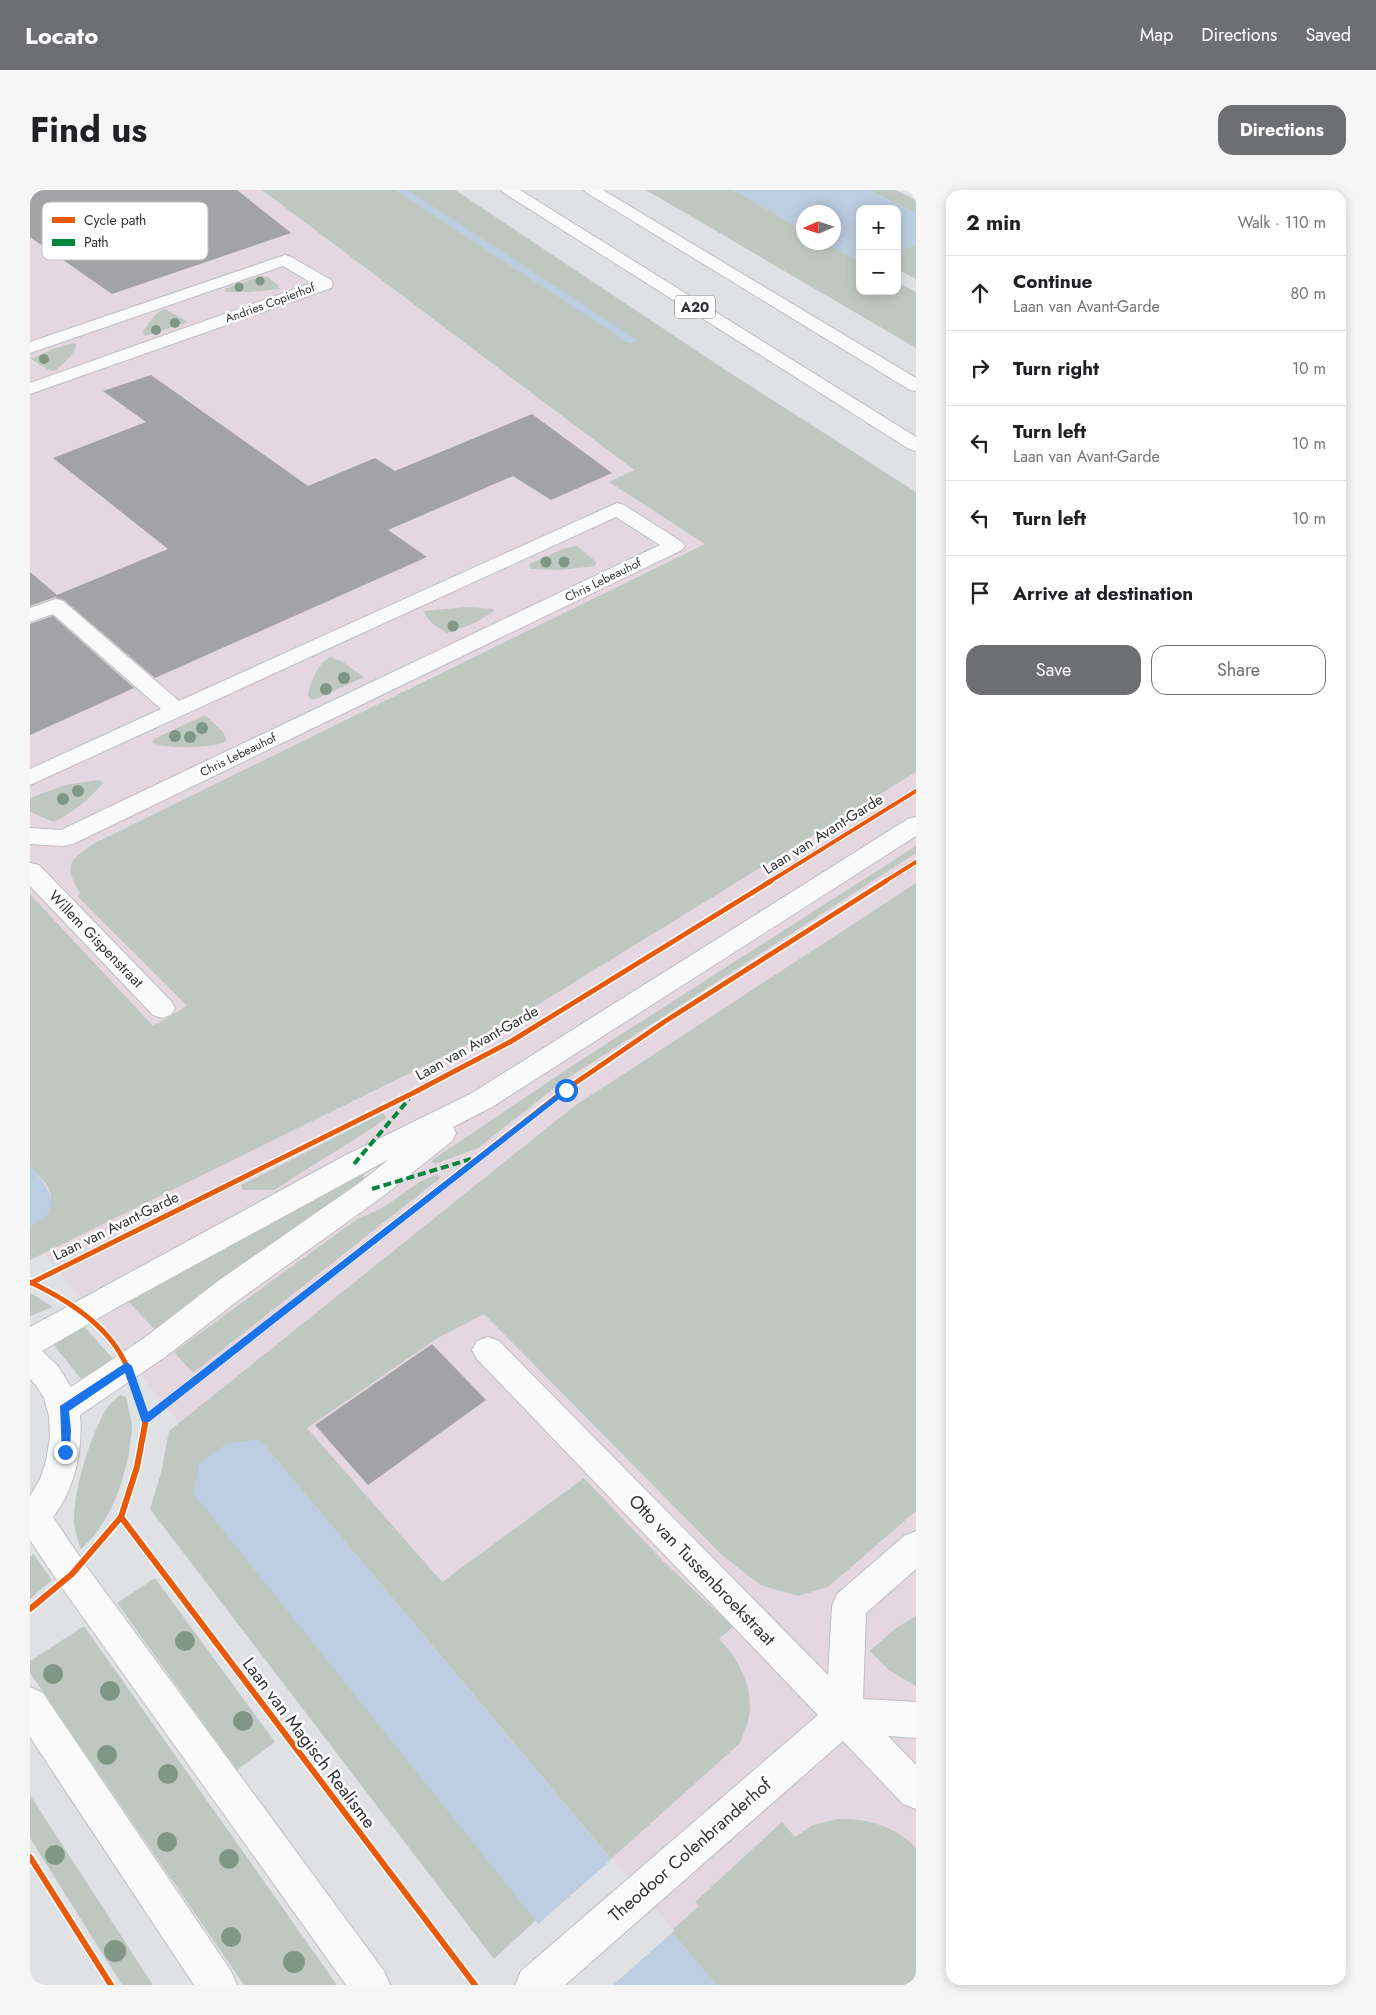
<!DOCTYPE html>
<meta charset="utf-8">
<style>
body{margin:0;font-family:Jost,sans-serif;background:#f6f6f6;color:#202124}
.controls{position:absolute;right:15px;top:15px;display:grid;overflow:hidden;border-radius:10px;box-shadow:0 2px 12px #0003}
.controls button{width:45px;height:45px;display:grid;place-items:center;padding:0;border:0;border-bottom:1px solid #e0e0e0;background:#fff;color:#202124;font:25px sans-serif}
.compass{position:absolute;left:766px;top:15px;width:45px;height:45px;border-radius:50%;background:#fff;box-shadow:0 2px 12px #0003;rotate:267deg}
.stop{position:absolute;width:15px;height:15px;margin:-11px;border:4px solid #1a73e8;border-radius:50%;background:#fff}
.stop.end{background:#1a73e8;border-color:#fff;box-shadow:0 1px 5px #0008}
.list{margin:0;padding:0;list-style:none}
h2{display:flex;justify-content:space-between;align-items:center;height:65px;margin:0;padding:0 20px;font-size:21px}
h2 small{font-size:16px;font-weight:400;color:#757577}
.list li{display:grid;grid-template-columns:32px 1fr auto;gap:15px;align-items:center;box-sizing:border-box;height:75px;padding:0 20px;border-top:1px solid #e0e0e0}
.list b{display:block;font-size:19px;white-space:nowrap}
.list p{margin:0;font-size:16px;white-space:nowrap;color:#757577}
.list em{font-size:16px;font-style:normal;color:#757577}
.actions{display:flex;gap:10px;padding:15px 20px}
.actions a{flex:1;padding:11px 0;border:1px solid #6e6f73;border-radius:15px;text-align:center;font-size:18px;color:#6e6f73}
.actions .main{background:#6e6f73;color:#fff}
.icon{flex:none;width:28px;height:28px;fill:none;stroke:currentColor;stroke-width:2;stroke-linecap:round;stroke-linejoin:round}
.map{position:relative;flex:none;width:886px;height:1795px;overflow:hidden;border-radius:15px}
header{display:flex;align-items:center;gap:30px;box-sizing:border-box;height:70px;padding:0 25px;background:#6e6f73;color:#fff}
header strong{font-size:24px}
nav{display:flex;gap:28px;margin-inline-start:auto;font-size:18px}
.intro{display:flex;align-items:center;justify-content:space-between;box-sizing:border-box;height:120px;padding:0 30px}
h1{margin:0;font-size:35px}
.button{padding:12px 22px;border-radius:15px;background:#6e6f73;color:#fff;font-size:18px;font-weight:700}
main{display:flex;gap:30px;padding:0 30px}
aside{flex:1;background:#fff;border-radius:15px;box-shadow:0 2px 12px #0003}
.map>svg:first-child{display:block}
</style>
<header>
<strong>Locato</strong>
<nav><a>Map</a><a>Directions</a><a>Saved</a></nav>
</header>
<div class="intro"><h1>Find us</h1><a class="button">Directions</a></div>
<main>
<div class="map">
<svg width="886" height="1795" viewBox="0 0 886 1795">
<rect width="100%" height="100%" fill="#e0e1e5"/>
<path fill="#e4d7df" d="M0,0H232L604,281L579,292L886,485V1795H596L0,1045Z"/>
<g fill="#bec8c1">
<path d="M232,0H366L599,153L608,151L377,0H425L694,179L886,302V582L465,841L0,1070V1037C6,1033 10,1028 15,1023C31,1004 13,991 0,976V704L123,836L157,816L47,706L50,703C34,676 38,671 63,654L675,354L579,292L604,280Z"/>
<path d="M616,0H703L773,40L774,52L796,53L830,72V101H867V92L886,102V158Z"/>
<path d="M838,0H865L886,10V23Z"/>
<path d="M886,54V89L867,79V62Z"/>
<path d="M228,87H238L248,95L250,99L220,102H196L195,99Z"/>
<path d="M135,119L158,132L115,146L113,143C117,134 125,122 135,119Z"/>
<path d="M43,153L46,154C45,165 34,173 25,181L17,179L1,169L23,159Z"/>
<path d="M547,356L566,372L565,376L530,380L501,379L499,374L535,358Z"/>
<path d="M437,417L463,419L464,421L445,433L417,443C408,437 397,432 394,421Z"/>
<path d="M301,467L313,472L334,487L286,509L281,510L278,505C280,492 289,471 301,467Z"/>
<path d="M175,525L193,542L197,551C185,558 134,560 122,552L124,549Z"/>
<path d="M70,590L73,593C59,609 43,623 24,632L0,622V608L35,595Z"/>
<path d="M886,656V663L532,892L448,958L405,974L401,971L540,877Z"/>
<path d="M886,693V1321L798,1397L768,1406L730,1395L692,1365L454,1124L406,1149L277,1238L412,1392L554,1288L634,1372L703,1437L689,1449C709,1469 726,1501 718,1531C716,1538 713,1545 710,1553L581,1669L229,1249L170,1272L164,1303L506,1730L464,1769L120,1319L131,1283L139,1241L543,917Z"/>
<path d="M353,923L356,928L344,937L244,1000H213L211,995Z"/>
<path d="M333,984L334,989L330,995L125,1140L98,1111L324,985Z"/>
<path d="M408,984L410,988L163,1183L144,1162L326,1030L354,1017L391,991Z"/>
<path d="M0,1103L2,1104L23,1117L0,1126Z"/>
<path d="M53,1135L83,1169L51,1189L23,1154Z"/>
<path d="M90,1205L96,1207C98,1217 101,1227 102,1237C102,1243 100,1250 100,1256C94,1294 80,1333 51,1359C48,1351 45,1342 44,1333C43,1302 60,1245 77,1218C80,1213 86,1209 90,1205Z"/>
<path d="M3,1364L22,1390L0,1409V1367Z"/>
<path d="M125,1388L245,1552L207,1580L87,1413Z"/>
<path d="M886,1426V1496L859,1480L840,1461L866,1438Z"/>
<path d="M54,1436L307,1795H214L0,1483V1471Z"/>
<path d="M0,1605L123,1795H92L0,1648Z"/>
<path d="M808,1629C837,1628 865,1636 886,1658V1795H686L641,1741L669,1716L665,1712L752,1632L765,1647L783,1635Z"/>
</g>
<g fill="#bccde1">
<path d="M366,0H377L609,151L599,153Z"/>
<path d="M703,0H838L886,23V54L867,62V19H830V72L796,53L804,52V22H774L773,40Z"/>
<path d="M0,976C19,999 37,1018 0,1037Z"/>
<path d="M229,1249L686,1795H557L163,1303L170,1272L196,1254Z"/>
</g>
<path fill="#e0e1e5" d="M583,1668L644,1741L583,1795H554L507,1735Z"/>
<g fill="#a3a3a6">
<path d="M0,0H207L261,43L82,104L0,47Z"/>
<path d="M121,185L278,296L345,268L365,281L502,224L582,283L521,310L483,286L358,340L397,367L125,488L34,410L25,407L0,416V382L27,405L138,359L23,268L116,232L73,201Z"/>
<path d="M23,426L104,498L0,545V434Z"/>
<path d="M402,1154L456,1210L338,1295L285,1235Z"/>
</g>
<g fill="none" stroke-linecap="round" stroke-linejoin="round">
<g stroke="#bebfc2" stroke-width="2">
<g id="minor">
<path d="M255,65L261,67L301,90L303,94L301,98L0,204V193L282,93L253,76L0,163V152Z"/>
<path d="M587,313L594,315L652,352L655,356L652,360L43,654L34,656L0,654V638L31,640L630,355L586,327L0,595V579L131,519L23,424L0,432V418L26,409L33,411L149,511Z"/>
<path d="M0,673L9,675L141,811L145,818L141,825L132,828L123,825L0,696Z"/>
<path d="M458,1147L469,1151L798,1485L802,1416L807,1404L874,1346L886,1341V1379L836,1423L833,1509L886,1512V1548L858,1546L886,1575V1619L873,1614L813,1551L535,1795H485L491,1781L788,1525L447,1169L442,1160L447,1151Z"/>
</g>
</g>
<g stroke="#bebfc2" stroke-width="2">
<g id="major">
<path d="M886,627V646L462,917L423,937L426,943L422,951L352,1007L210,1109L135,1167L50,1225C53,1260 45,1299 23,1327L54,1373L354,1781L360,1795H316L30,1395L0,1350V1306L10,1289L16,1271L20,1248L19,1226L14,1208L6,1195L0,1189V1137L314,966L442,903L878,629ZM359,969L332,991L188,1091L113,1149L41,1197L28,1176L12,1161L86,1118Z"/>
<path d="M0,1497L13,1503L201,1781L207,1795H164L0,1547Z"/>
</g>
</g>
<g stroke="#bebfc2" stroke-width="2">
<g id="highway">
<path d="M471,0H490L886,247V261L879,259L474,3Z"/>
<path d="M554,0H573L886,188V201L880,200L557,3Z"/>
</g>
</g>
<use href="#minor" fill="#fafafb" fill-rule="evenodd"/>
<use href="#major" fill="#fafafb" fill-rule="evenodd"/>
<use href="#highway" fill="#fafafb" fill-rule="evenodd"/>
<g stroke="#00873e" stroke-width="4" stroke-dasharray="8 4" stroke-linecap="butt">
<path d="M324,974L379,909"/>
<path d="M342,999L441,969"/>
</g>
<g stroke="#fff" stroke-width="6">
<g id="cycleway-far2">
<path d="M739,692L886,601"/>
<path d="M854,692L886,672"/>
</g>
</g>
<g stroke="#fff" stroke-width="8">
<g id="cycleway-far1">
<path d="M0,1092C38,1110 83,1138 98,1180"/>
<path d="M1,1093L385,902L480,852L741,691"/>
<path d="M179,1180L535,900L634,832L856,691"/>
</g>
</g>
<g stroke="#fff" stroke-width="9">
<g id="cycleway">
<path d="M116,1229L181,1178"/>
<path d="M91,1327L445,1795"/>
<path d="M0,1419L42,1384L91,1327L107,1277L116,1229L98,1178"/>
<path d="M0,1667L81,1795"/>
</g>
</g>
<use href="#cycleway-far2" stroke="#e8590c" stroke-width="4"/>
<use href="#cycleway-far1" stroke="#e8590c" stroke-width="5"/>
<use href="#cycleway" stroke="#e8590c" stroke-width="6"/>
</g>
<g fill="#809785">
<circle cx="230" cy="91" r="4.5"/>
<circle cx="209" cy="97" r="4.5"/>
<circle cx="145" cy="133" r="5"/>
<circle cx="126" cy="140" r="5"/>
<circle cx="14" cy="169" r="5"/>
<circle cx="516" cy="372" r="5.5"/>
<circle cx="534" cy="372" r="5.5"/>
<circle cx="423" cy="436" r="5.5"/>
<circle cx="314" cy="488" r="6"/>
<circle cx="296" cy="499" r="6"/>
<circle cx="172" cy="538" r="6"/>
<circle cx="145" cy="546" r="6"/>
<circle cx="160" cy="547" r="6"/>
<circle cx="48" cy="601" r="6"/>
<circle cx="33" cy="609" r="6"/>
<circle cx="155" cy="1451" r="10"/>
<circle cx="23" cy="1484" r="10"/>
<circle cx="80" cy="1501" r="10"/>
<circle cx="213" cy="1531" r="10"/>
<circle cx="77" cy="1565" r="10"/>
<circle cx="138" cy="1584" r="10"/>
<circle cx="137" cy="1652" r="10"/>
<circle cx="25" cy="1665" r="10"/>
<circle cx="199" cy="1669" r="10"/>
<circle cx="201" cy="1747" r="10"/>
<circle cx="85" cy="1761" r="11"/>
<circle cx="264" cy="1772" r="11"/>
</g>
<path fill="#1a73e8" d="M536,897L540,900L538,902L119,1232H112L95,1183L39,1221L41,1240L40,1262L39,1265H32L30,1216L97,1172L102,1176L118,1222Z"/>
<g text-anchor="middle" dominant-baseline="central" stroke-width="5" stroke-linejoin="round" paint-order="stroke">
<g font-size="12" fill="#313235" stroke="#fff">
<text transform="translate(240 113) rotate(-20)">Andries Copierhof</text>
<text transform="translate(573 390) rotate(-26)">Chris Lebeauhof</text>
<text transform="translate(208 565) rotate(-26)">Chris Lebeauhof</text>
</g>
<rect fill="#fff" stroke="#6f7072" stroke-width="1" x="645" y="105.5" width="40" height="23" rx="4"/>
<g font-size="14" font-weight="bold" fill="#313235">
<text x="665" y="117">A20</text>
</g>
<g font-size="15" fill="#313235" stroke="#fff">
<text transform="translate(793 644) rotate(-32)">Laan van Avant-Garde</text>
<text transform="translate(66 749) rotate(46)">Willem Gispenstraat</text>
<text transform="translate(447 853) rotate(-29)">Laan van Avant-Garde</text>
<text transform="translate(86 1036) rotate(-26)">Laan van Avant-Garde</text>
</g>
<g font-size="18" fill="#313235" stroke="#fff">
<text transform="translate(672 1380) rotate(46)">Otto van Tussenbroekstraat</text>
<text transform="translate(279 1553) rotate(53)">Laan van Magisch Realisme</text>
<text transform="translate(660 1660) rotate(-41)">Theodoor Colenbranderhof</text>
</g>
</g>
<rect x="12" y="12" width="166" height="58" rx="8" fill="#fff" stroke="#c1c2c2" stroke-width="1"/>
<rect x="22" y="27" width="23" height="6" fill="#e8590c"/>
<rect x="22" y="49" width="23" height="7" fill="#00873e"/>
<g font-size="14" fill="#313235">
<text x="54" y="35">Cycle path</text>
<text x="54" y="57">Path</text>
</g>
</svg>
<div class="controls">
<button>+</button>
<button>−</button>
</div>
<svg class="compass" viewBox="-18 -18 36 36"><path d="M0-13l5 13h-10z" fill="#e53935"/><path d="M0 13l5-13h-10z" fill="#757577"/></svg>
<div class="stop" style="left:536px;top:900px"></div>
<div class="stop end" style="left:35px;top:1262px"></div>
</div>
<aside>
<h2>2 min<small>Walk · 110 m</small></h2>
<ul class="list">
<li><svg class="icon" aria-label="ahead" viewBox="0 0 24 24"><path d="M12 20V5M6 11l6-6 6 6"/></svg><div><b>Continue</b><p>Laan van Avant-Garde</p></div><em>80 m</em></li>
<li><svg class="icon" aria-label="right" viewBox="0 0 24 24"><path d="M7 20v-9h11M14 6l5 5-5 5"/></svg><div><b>Turn right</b></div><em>10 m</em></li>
<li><svg class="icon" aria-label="left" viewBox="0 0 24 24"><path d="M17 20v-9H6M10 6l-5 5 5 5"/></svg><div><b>Turn left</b><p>Laan van Avant-Garde</p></div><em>10 m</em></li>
<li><svg class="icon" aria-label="left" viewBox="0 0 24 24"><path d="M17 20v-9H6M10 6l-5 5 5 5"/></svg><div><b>Turn left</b></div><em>10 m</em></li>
<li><svg class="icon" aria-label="arrive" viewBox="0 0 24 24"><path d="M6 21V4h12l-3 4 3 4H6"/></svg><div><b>Arrive at destination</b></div></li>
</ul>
<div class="actions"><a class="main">Save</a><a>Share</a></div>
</aside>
</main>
